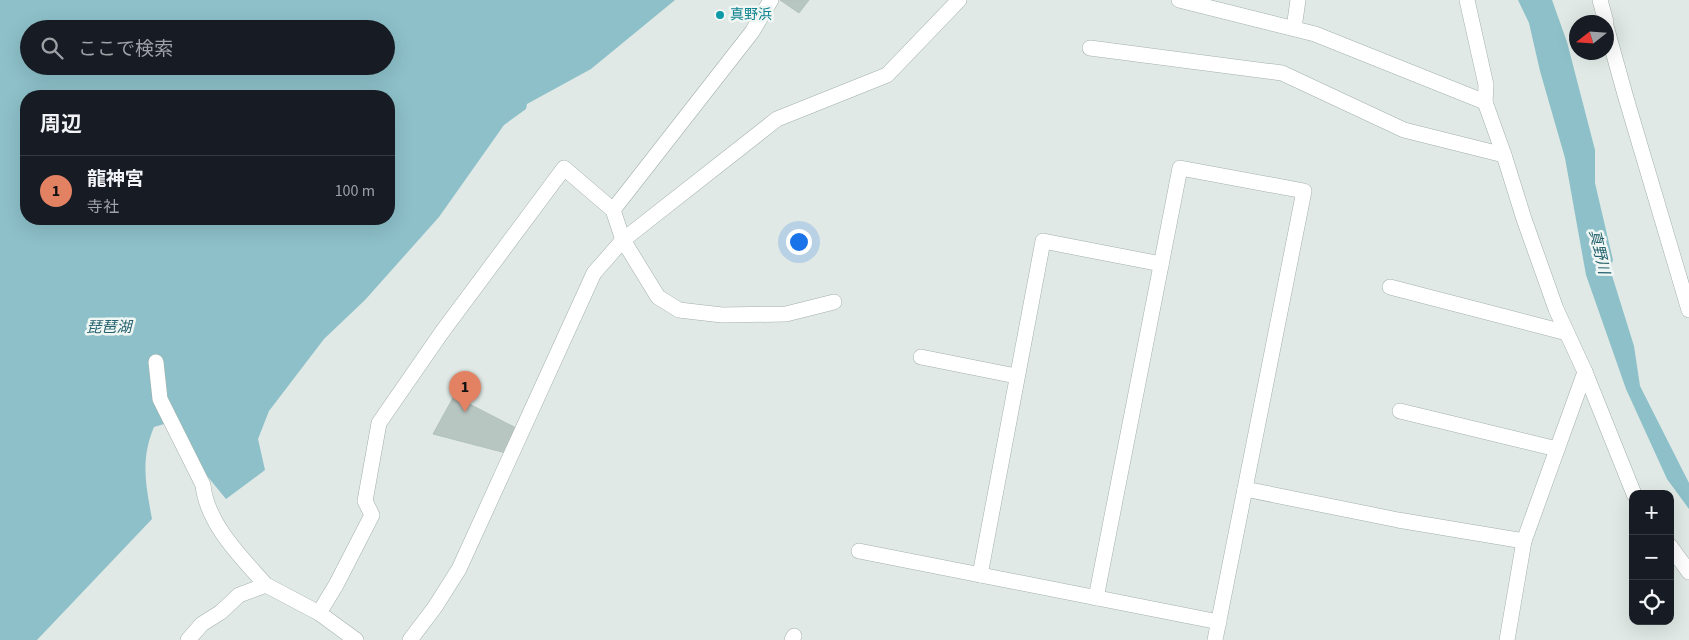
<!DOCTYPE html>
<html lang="ja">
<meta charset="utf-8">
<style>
body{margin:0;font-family:"Source Sans 3","Noto Sans JP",sans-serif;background:#242831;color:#f1f3f6}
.controls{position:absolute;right:15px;bottom:15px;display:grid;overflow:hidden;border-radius:10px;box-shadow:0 5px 20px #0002}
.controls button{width:45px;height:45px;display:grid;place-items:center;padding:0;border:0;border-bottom:1px solid #363941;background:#171b24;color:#f1f3f6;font:25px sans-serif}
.compass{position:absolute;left:1569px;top:15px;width:45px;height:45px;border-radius:50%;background:#171b24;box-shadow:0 5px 20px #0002;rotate:253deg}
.you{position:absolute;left:798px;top:241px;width:18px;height:18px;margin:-12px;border:4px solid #fff;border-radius:50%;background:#1a73e8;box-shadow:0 0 0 8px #1a73e833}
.badge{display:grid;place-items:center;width:32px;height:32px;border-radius:50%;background:#e38263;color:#111;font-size:16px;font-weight:700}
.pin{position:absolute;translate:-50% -41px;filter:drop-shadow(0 1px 2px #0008)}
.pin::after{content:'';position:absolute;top:26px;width:18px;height:15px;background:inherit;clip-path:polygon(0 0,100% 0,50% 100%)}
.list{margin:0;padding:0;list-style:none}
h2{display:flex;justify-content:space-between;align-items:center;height:65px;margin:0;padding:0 20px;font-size:21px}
h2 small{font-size:16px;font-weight:400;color:#9ea1a6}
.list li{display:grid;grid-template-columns:32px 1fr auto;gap:15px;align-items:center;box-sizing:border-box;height:70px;padding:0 20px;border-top:1px solid #363941}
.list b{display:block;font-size:19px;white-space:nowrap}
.list p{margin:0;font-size:16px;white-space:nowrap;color:#9ea1a6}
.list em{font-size:16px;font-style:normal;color:#9ea1a6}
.icon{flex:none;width:28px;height:28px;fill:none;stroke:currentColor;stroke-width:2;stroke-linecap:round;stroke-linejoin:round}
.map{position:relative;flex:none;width:1689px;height:640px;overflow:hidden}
.search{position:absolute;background:#171b24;box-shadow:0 5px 20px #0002;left:20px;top:20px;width:375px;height:55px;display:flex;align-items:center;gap:12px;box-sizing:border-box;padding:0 18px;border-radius:28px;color:#9ea1a6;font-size:19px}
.panel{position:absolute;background:#171b24;box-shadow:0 5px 20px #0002;left:20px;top:90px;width:375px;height:135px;border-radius:20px}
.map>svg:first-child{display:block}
</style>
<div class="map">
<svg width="1689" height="640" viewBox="0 0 1689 640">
<rect width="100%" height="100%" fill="#e0e9e5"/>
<g fill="#8dc0c9" fill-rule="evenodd">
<path d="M0,0H675L591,69L527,104L526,109L504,125L439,217L365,300L324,339L269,411L258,439L265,470L226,499L199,466L171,422L154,427C140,460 146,486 152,519L37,640H0ZM29,29H386V66H29ZM26,96H389V219H26Z"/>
<path d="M1518,0H1552L1567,42L1595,150V183L1613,260L1610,269L1634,346L1640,386L1689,483V509L1667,479L1626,389L1586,275L1565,158L1540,71L1529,23Z"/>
</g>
<g fill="#b8c6c1" stroke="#b3c2bc">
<path d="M780,0H809L799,13Z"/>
<path d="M454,396L518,429L506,453L433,434Z"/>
</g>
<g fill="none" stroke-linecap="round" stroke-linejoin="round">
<g stroke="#a3b0ac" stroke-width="16">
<g id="minor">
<path d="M1179,0L1315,34L1485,102"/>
<path d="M1467,0L1486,85L1485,102L1504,155L1524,219L1556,309L1585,372L1634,494"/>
<path d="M1600,0L1606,22"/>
<path d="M1606,26L1626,98L1689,310"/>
<path d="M1294,28L1298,0"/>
<path d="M1090,48L1282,73L1404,130L1504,155"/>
<path d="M613,210L752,32L771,0"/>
<path d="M1390,287L1567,333"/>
<path d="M921,357L1016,376"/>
<path d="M156,362L160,399L203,485C207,524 241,557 266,585"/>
<path d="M1400,411L1557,449"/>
<path d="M1245,489L1398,520L1524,541"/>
<path d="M1670,546L1689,572"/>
<path d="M859,551L1219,622"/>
<path d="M980,575L1043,241L1161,264"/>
<path d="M1096,598L1180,168L1304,191L1215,640"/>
<path d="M319,613L336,585L372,515L365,501L379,423L442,332L564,168L613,210L623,240L658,297L679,310L722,315L786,314L834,302"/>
<path d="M188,640L202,624L221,612L239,595L266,585L319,613L356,640"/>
<path d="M410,640L435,607L459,569L594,273L623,240L777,119L887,75L959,0"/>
<path d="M792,640L794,636"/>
<path d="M1507,640L1524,541L1585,372"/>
</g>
</g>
<use href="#minor" stroke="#fff" stroke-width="15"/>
</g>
<circle fill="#0f9aa8" stroke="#f0f6f3" stroke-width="2" cx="720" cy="15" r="5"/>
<g text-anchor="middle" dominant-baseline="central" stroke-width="5" stroke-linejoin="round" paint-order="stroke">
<g font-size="14" fill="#0d838f" stroke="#f0f6f3" text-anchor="start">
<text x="730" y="15">真野浜</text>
</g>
<g font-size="15" font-style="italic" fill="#23616d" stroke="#f0f6f3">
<text transform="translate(1599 252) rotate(77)">真野川</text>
<text x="109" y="327">琵琶湖</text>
</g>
</g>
</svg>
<div class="controls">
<button>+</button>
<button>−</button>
<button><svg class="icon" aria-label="locate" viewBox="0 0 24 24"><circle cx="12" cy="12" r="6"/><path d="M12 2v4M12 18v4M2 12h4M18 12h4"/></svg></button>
</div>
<svg class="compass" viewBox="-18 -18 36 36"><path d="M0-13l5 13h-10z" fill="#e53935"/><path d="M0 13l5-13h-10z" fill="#9ea1a6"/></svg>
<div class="you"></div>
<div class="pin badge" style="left:465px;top:412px">1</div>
<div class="search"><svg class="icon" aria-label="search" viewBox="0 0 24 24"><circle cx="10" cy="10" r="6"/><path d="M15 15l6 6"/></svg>ここで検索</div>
<section class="panel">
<h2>周辺<small></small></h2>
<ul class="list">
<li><span class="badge">1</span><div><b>龍神宮</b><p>寺社</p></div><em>100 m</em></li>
</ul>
</section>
</div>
